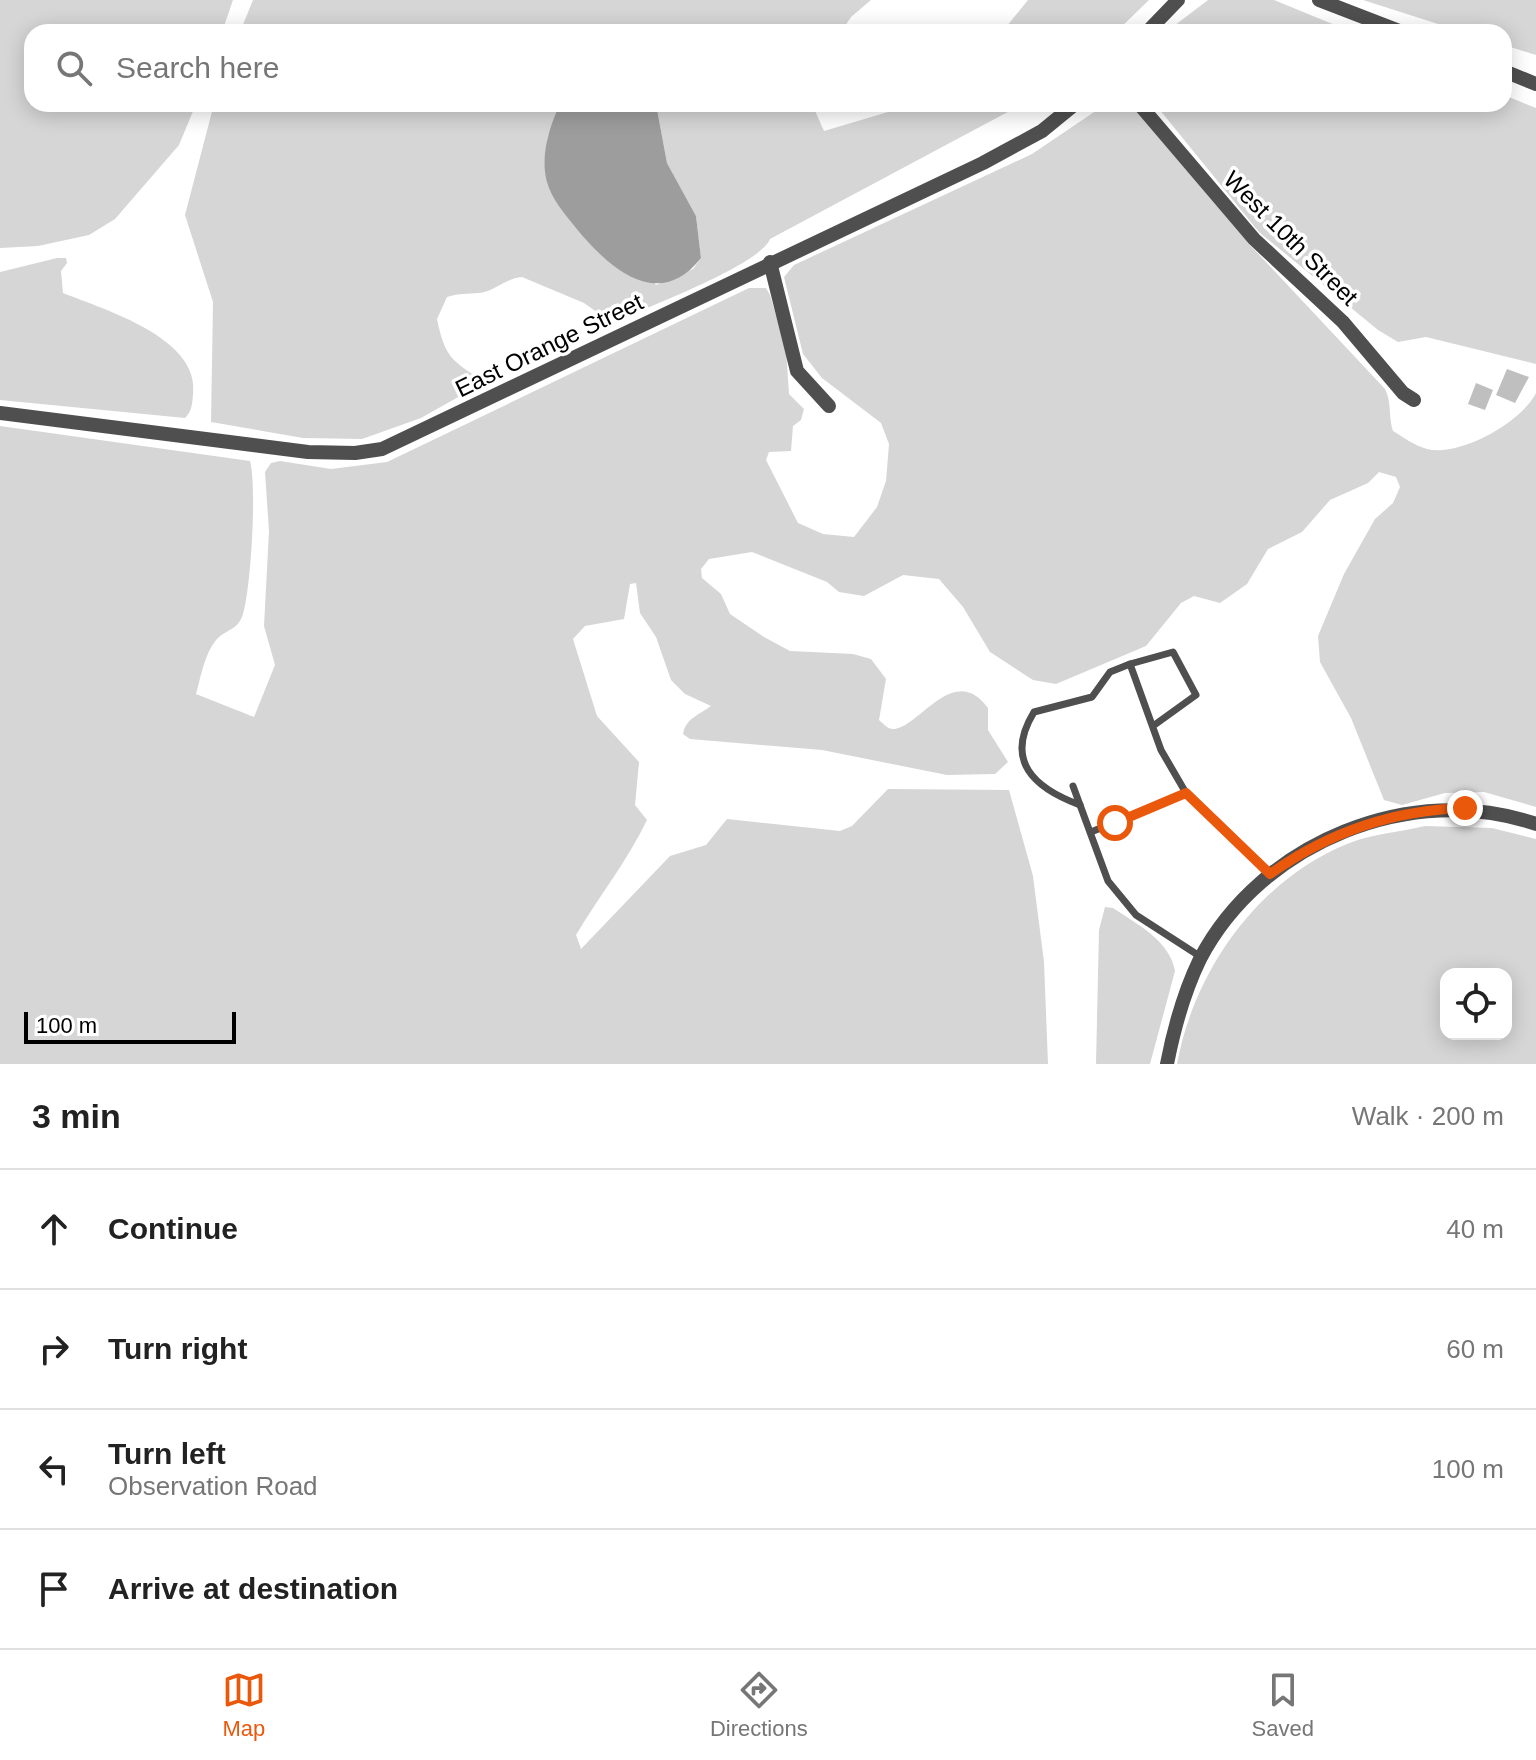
<!DOCTYPE html>
<meta charset="utf-8">
<style>
body{margin:0;font-family:Helvetica,sans-serif;background:#f6f6f6;color:#222}
.controls{position:absolute;right:24px;bottom:24px;display:grid;overflow:hidden;border-radius:16px;box-shadow:0 4px 20px #0003}
.controls button{width:72px;height:72px;display:grid;place-items:center;padding:0;border:0;border-bottom:2px solid #e0e0e0;background:#fff;color:#222;font:40px sans-serif}
.scale{position:absolute;left:24px;bottom:20px;width:212px;box-sizing:border-box;padding-left:8px;border:4px solid #000;border-top:0;font-size:22px;line-height:28px;white-space:nowrap;color:#000;-webkit-text-stroke:6px #fff;paint-order:stroke}
.stop{position:absolute;width:24px;height:24px;margin:-18px;border:6px solid #ea580c;border-radius:50%;background:#fff}
.stop.end{background:#ea580c;border-color:#fff;box-shadow:0 2px 8px #0008}
.list{margin:0;padding:0;list-style:none}
h2{display:flex;justify-content:space-between;align-items:center;height:104px;margin:0;padding:0 32px;font-size:34px}
h2 small{font-size:26px;font-weight:400;color:#767676}
.list li{display:grid;grid-template-columns:52px 1fr auto;gap:24px;align-items:center;box-sizing:border-box;height:120px;padding:0 32px;border-top:2px solid #e0e0e0}
.list b{display:block;font-size:30px;white-space:nowrap}
.list p{margin:0;font-size:26px;white-space:nowrap;color:#767676}
.list em{font-size:26px;font-style:normal;color:#767676}
.icon{flex:none;width:44px;height:44px;fill:none;stroke:currentColor;stroke-width:2;stroke-linecap:round;stroke-linejoin:round}
.map{position:relative;flex:none;width:1536px;height:1064px;overflow:hidden}
.search{position:absolute;background:#fff;box-shadow:0 4px 20px #0003;left:24px;right:24px;top:24px;height:88px;display:flex;align-items:center;gap:20px;box-sizing:border-box;padding:0 28px;border-radius:24px;color:#767676;font-size:30px}
.sheet{height:584px;background:#fff}
nav{display:flex;justify-content:space-around;align-items:center;box-sizing:border-box;height:112px;border-top:2px solid #e0e0e0;background:#fff;font-size:22px;color:#767676}
nav a{display:grid;justify-items:center;gap:4px}
nav .on{color:#ea580c}
.map>svg:first-child{display:block}
</style>
<div class="map">
<svg width="1536" height="1064" viewBox="0 0 1536 1064">
<rect width="100%" height="100%" fill="#fff"/>
<g fill="#d6d6d6" fill-rule="evenodd">
<path d="M0,0H233L222,32H32V104H196L179,145L115,219L89,235L38,246L0,248Z"/>
<path d="M253,0H871L851,17L841,32H240Z"/>
<path d="M1028,0H1149L1116,32H1002Z"/>
<path d="M1208,0H1274L1352,32H1166Z"/>
<path d="M1363,0H1536V55L1504,45V32H1463Z"/>
<path d="M1504,95L1536,108V364L1426,337L1398,342L1378,330L1259,232L1155,104H1504Z"/>
<path d="M214,104H560L547,140L656,285L693,269L701,258L696,216L667,163L656,104H812L824,131L915,104L1021,105L770,239C760,265 649,306 620,320H608L584,303L522,277C506,278 494,292 479,293C467,294 460,293 447,297L437,319C445,358 452,361 485,382L421,418L362,439L303,438L211,422L213,302L185,215Z"/>
<path d="M1106,104H1130L1250,245L1385,389C1392,402 1388,416 1393,431C1403,437 1415,446 1427,449C1459,457 1521,423 1536,393V807L1484,792L1445,793L1402,805L1384,800L1351,718L1320,662L1318,636L1344,574L1375,519L1393,503L1400,487L1396,477L1379,472L1368,483L1330,500L1302,532L1268,549L1247,584L1220,603L1194,596L1181,603L1146,646L1056,684L1033,680L990,652L963,607L939,579L903,575L864,596L839,592L827,582L752,552L709,559L701,569L702,578L721,594L730,614L764,637L790,651L853,654L871,659L886,679L879,720C884,724 888,730 895,729C921,725 954,662 988,708V730L1008,762L995,774L947,775L822,750L690,739L683,734C686,718 699,715 711,706L685,694L671,680L656,637L640,613L636,583L630,584L624,619L585,626L573,639L597,716L639,762L635,805L647,820C628,860 599,896 576,935L581,949L670,856L706,845L727,819L840,831L852,826L888,789L1009,790L1033,876L1044,962L1048,1064H0V426L250,461C257,485 251,593 242,617C237,629 229,629 219,637C205,650 201,677 196,694L254,717L275,665L264,626L269,531L265,472L271,463L280,461L331,469L387,462L749,288H766L770,295L786,349L789,394L804,409L801,420L793,426L791,451L769,452L766,460L798,523L823,534L854,537L877,507L886,481L889,444L881,423L822,378L803,354L784,277L794,265L1032,154Z"/>
<path d="M57,258H66L67,263L61,271L63,293C105,310 201,338 193,395C192,404 192,411 185,418L0,400V272Z"/>
<path d="M1425,826L1492,828L1536,839V1064H1177C1194,971 1258,880 1347,844C1371,834 1400,832 1425,826ZM1446,974H1506V1034H1446Z"/>
<path d="M1105,907L1113,908C1137,924 1170,941 1175,971L1150,1064H1096L1099,930Z"/>
</g>
<path fill="#9d9d9d" d="M560,104H656L667,163L696,216L701,258C658,313 608,267 576,228C565,214 552,200 547,182C540,157 549,127 560,104Z"/>
<g fill="#bfbfbf">
<path d="M1507,369L1529,377L1515,403L1496,395Z"/>
<path d="M1476,383L1493,390L1485,410L1468,404Z"/>
</g>
<g fill="none" stroke-linecap="round" stroke-linejoin="round">
<g stroke="#4f4f4f" stroke-width="7">
<path d="M1153,726L1196,695L1173,652L1130,664L1161,750L1186,793L1270,874"/>
<path d="M1073,786L1108,881L1136,915L1201,957"/>
<path d="M1080,805C1034,788 1004,761 1034,712L1092,697L1110,672L1130,664"/>
<path d="M1091,832L1186,793"/>
</g>
<g stroke="#4f4f4f" stroke-width="14">
<path d="M1319,0L1402,32"/>
<path d="M1147,32L1178,0"/>
<path d="M1504,71L1536,84"/>
<path d="M1139,104L1254,239L1343,322L1403,393L1414,400"/>
<path d="M770,262L797,371L829,406"/>
<path d="M0,413L308,452L355,453L382,449L983,163L1042,131L1075,104"/>
<path d="M1167,1064C1174,1028 1184,992 1200,959C1261,842 1412,781 1536,824"/>
</g>
</g>
<g fill="none" stroke-linecap="round" stroke-linejoin="round">
<path stroke="#ea580c" stroke-width="10" d="M1115,823L1186,793L1270,874C1329,832 1392,810 1465,808"/>
</g>
<g text-anchor="middle" dominant-baseline="central" stroke-width="7" stroke-linejoin="round" paint-order="stroke">
<g font-size="24" fill="#000" stroke="#fff">
<text transform="translate(1291 238) rotate(45)">West 10th Street</text>
<text transform="translate(549 345) rotate(-26)">East Orange Street</text>
</g>
</g>
</svg>
<div class="controls">
<button><svg class="icon" aria-label="locate" viewBox="0 0 24 24"><circle cx="12" cy="12" r="6"/><path d="M12 2v4M12 18v4M2 12h4M18 12h4"/></svg></button>
</div>
<div class="scale">100 m</div>
<div class="stop" style="left:1115px;top:823px"></div>
<div class="stop end" style="left:1465px;top:808px"></div>
<div class="search"><svg class="icon" aria-label="search" viewBox="0 0 24 24"><circle cx="10" cy="10" r="6"/><path d="M15 15l6 6"/></svg>Search here</div>
</div>
<section class="sheet">
<h2>3 min<small>Walk · 200 m</small></h2>
<ul class="list">
<li><svg class="icon" aria-label="ahead" viewBox="0 0 24 24"><path d="M12 20V5M6 11l6-6 6 6"/></svg><div><b>Continue</b></div><em>40 m</em></li>
<li><svg class="icon" aria-label="right" viewBox="0 0 24 24"><path d="M7 20v-9h11M14 6l5 5-5 5"/></svg><div><b>Turn right</b></div><em>60 m</em></li>
<li><svg class="icon" aria-label="left" viewBox="0 0 24 24"><path d="M17 20v-9H6M10 6l-5 5 5 5"/></svg><div><b>Turn left</b><p>Observation Road</p></div><em>100 m</em></li>
<li><svg class="icon" aria-label="arrive" viewBox="0 0 24 24"><path d="M6 21V4h12l-3 4 3 4H6"/></svg><div><b>Arrive at destination</b></div></li>
</ul>
</section>
<nav>
<a class="on"><svg class="icon" aria-label="map" viewBox="0 0 24 24"><path d="M3 6l6-2 6 2 6-2v14l-6 2-6-2-6 2zM9 4v14M15 6v14"/></svg>Map</a>
<a><svg class="icon" aria-label="directions" viewBox="0 0 24 24"><path d="M12 3l9 9-9 9-9-9zM9 14v-3h6M13 9l2 2-2 2"/></svg>Directions</a>
<a><svg class="icon" aria-label="saved" viewBox="0 0 24 24"><path d="M7 4h10v16l-5-4-5 4z"/></svg>Saved</a>
</nav>
